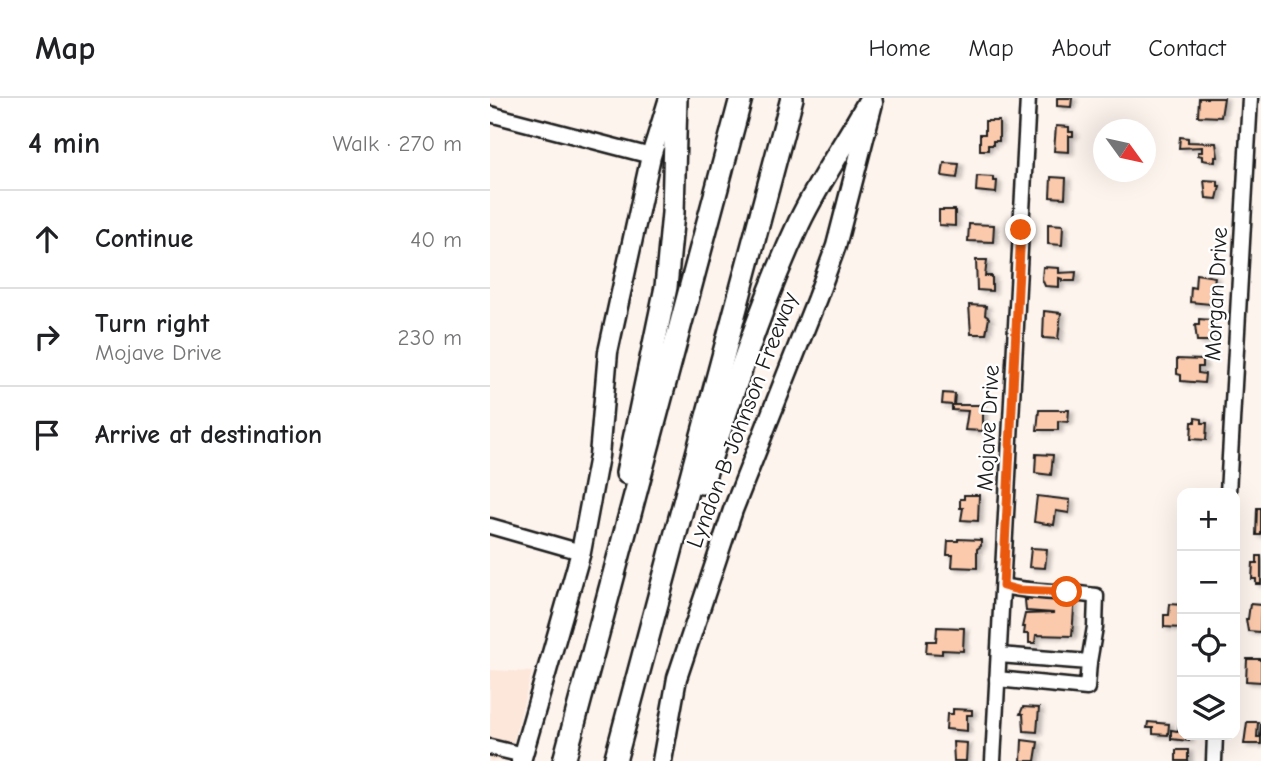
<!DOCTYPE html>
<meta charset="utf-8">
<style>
body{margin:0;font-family:"Comic Neue",sans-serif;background:#f2f2f2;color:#202124}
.controls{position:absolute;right:21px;bottom:21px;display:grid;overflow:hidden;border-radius:14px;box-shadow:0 7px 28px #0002}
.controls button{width:63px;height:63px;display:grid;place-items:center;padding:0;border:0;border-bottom:2px solid #e0e0e0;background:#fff;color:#202124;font:35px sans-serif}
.compass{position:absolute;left:603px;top:21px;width:63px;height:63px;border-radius:50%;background:#fff;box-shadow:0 7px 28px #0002;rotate:123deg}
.stop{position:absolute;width:21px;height:21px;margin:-16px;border:5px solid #ea580c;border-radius:50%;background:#fff}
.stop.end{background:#ea580c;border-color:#fff;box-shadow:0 2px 7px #0008}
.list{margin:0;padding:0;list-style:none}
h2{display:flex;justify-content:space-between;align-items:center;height:91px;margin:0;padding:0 28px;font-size:30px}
h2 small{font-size:23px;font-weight:400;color:#757577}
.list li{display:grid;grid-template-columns:46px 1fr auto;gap:21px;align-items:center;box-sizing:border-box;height:98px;padding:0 28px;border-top:2px solid #e0e0e0}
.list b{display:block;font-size:26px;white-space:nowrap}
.list p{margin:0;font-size:23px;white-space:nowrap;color:#757577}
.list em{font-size:23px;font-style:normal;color:#757577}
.icon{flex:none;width:38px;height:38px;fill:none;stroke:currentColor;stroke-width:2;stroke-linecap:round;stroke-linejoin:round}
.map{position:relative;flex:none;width:771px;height:663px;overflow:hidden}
header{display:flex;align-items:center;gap:42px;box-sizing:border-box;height:98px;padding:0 35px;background:#fff;border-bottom:2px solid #e0e0e0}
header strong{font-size:33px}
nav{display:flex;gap:38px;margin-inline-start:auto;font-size:24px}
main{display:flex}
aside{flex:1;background:#fff}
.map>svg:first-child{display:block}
</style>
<header>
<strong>Map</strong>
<nav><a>Home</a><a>Map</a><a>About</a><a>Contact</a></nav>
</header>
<main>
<aside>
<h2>4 min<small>Walk · 270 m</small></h2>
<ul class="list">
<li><svg class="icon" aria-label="ahead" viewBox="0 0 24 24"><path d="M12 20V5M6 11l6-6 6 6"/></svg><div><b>Continue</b></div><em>40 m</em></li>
<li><svg class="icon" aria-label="right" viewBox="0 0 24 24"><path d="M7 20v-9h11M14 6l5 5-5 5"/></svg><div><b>Turn right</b><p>Mojave Drive</p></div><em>230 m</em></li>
<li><svg class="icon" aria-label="arrive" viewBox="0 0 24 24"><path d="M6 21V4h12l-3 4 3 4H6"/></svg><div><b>Arrive at destination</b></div></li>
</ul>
</aside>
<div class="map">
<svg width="771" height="663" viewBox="0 0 771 663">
<defs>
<filter id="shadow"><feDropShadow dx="4" dy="2" stdDeviation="2" flood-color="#0004"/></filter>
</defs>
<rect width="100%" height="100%" fill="#fef4ee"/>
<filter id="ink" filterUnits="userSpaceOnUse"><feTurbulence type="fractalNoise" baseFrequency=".0143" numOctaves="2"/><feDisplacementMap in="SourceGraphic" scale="14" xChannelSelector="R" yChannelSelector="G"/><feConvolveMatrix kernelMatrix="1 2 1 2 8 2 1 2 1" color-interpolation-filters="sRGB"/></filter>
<g filter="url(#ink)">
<path fill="#fde7da" d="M0,572L42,574L18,663H0Z"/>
<g fill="#fbc9ab" stroke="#1c1c1c" stroke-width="2" filter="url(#shadow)">
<path d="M567,0H582L581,9L567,8Z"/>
<path d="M709,0H734L731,19L708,18Z"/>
<path d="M495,23H509V43H503V47H498V52H490V36H495Z"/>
<path d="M566,28L579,29V34H583V38H579V54L564,53Z"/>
<path d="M690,39L698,40V44L726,45L728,59H725V64L712,62V58L708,57V54H712V49L689,50Z"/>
<path d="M454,65L469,66L467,80L452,78Z"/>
<path d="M487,78L503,79V83H507L506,95L486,93Z"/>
<path d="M561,79L576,80L575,100L560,99Z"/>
<path d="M714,82L728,83V88H730L727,101L716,100Z"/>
<path d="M449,112H465V128L449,127Z"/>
<path d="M479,126L504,127L503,144L478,143Z"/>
<path d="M558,126L573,127L572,147L558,146Z"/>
<path d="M486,162H497L495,178H502V193L487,192Z"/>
<path d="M553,169L569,170V175L586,174L585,183H572V181L569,180V189L555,188L552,181Z"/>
<path d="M706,176L725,179L720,206L700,204L701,189L705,190Z"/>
<path d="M479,207L496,208L495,217L499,220L496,236H481Z"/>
<path d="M554,213L571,215L568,241L553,240Z"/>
<path d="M709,221L721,222L720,243H707L705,227H709Z"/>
<path d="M687,261L713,262V269H708V275L715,276L714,285L691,283V277L687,276Z"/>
<path d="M453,295L465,296L464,307H493V333L475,332L478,313L462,312V307L452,306Z"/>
<path d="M549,312H579L578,324L568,323V332H547Z"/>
<path d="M705,320L712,321V325H717L716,342L701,341L702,324H705Z"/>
<path d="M546,356L563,357L561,377L545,375Z"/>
<path d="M474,397H489L488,423L471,422L473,410H470V401H474Z"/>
<path d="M547,398L580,402L579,415L566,413L564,427L544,424Z"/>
<path d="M767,410H771V437H766Z"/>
<path d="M468,441L491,442V448L487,451V470L462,469L463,457H457L458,443H468Z"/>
<path d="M541,450L557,451L555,470L539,469Z"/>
<path d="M767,458H771V486H766V481H762L763,465H767Z"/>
<path d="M585,497L582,538L546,537L545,545H539V536H534L535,529H532L535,516L564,515L536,513L535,502H537V498Z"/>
<path d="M680,506L692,507V530L674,529V517H679Z"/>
<path d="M760,506L771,507L770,534L758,533L756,521H758Z"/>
<path d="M447,529L474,530L473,553L452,552V556L436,555L437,543H446Z"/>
<path d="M757,561H771V584L756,583Z"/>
<path d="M533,609L549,610L547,634L534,633L533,616H530Z"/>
<path d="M463,611L482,612V617H477V633L456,631L457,616H463Z"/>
<path d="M690,618H692V637H699V643L681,641V632L688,633Z"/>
<path d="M658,624L679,626L678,637L663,636V630H657Z"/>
<path d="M757,624H768L767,639H770L771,624V646H754Z"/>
<path d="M532,642L548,644L545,663H531Z"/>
<path d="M463,644L477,645L476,663H464Z"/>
<rect x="686" y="652" width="12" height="11"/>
</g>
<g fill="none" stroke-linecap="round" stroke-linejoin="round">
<g stroke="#1c1c1c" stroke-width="19">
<g id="minor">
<path d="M0,16L161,58"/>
<path d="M738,395L760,0"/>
<path d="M0,428L91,454"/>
<path d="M513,488C543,495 575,493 606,498L605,529L599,564"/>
<path d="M507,581L597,590L599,564L509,557"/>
<path d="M0,649L33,657"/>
<path d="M503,663L538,0"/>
<path d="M724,663L725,637"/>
</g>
</g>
<g stroke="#1c1c1c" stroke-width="23">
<g id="major">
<path d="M31,663L91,454L109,358L118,254L161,58L179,0"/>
<path d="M172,663L187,580L243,412L327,200L346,148L383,5"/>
</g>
</g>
<g stroke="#1c1c1c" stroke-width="26">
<g id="highway">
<path d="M137,375L176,189L183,115L186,0"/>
<path d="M212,385C242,298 270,208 309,125C330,81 358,42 381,0"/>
<path d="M74,663L251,0"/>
<path d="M125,663L302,0"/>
</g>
</g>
<use href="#minor" stroke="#fff" stroke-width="14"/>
<use href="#major" stroke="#fff" stroke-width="18"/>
<use href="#highway" stroke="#fff" stroke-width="21"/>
</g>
</g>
<g fill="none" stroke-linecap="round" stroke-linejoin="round" filter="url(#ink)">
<path stroke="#ea580c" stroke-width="9" d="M531,132L513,488L528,492L577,494"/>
</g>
<g text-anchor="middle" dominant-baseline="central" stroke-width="5" stroke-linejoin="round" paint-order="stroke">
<g font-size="23" fill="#1c1c1c" stroke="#fff">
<text transform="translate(726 196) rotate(-87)">Morgan Drive</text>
<text transform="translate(252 322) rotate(-69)">Lyndon B Johnson Freeway</text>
<text transform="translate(498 330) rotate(-87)">Mojave Drive</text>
</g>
</g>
</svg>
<div class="controls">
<button>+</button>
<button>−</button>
<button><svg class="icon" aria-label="locate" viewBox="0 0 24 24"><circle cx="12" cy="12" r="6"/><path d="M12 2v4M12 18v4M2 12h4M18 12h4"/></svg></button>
<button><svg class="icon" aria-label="layers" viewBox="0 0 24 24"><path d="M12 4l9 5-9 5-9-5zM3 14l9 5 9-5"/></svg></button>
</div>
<svg class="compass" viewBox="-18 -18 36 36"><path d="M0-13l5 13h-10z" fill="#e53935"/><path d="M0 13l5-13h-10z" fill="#757577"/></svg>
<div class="stop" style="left:577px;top:494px"></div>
<div class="stop end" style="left:531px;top:132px"></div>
</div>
</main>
